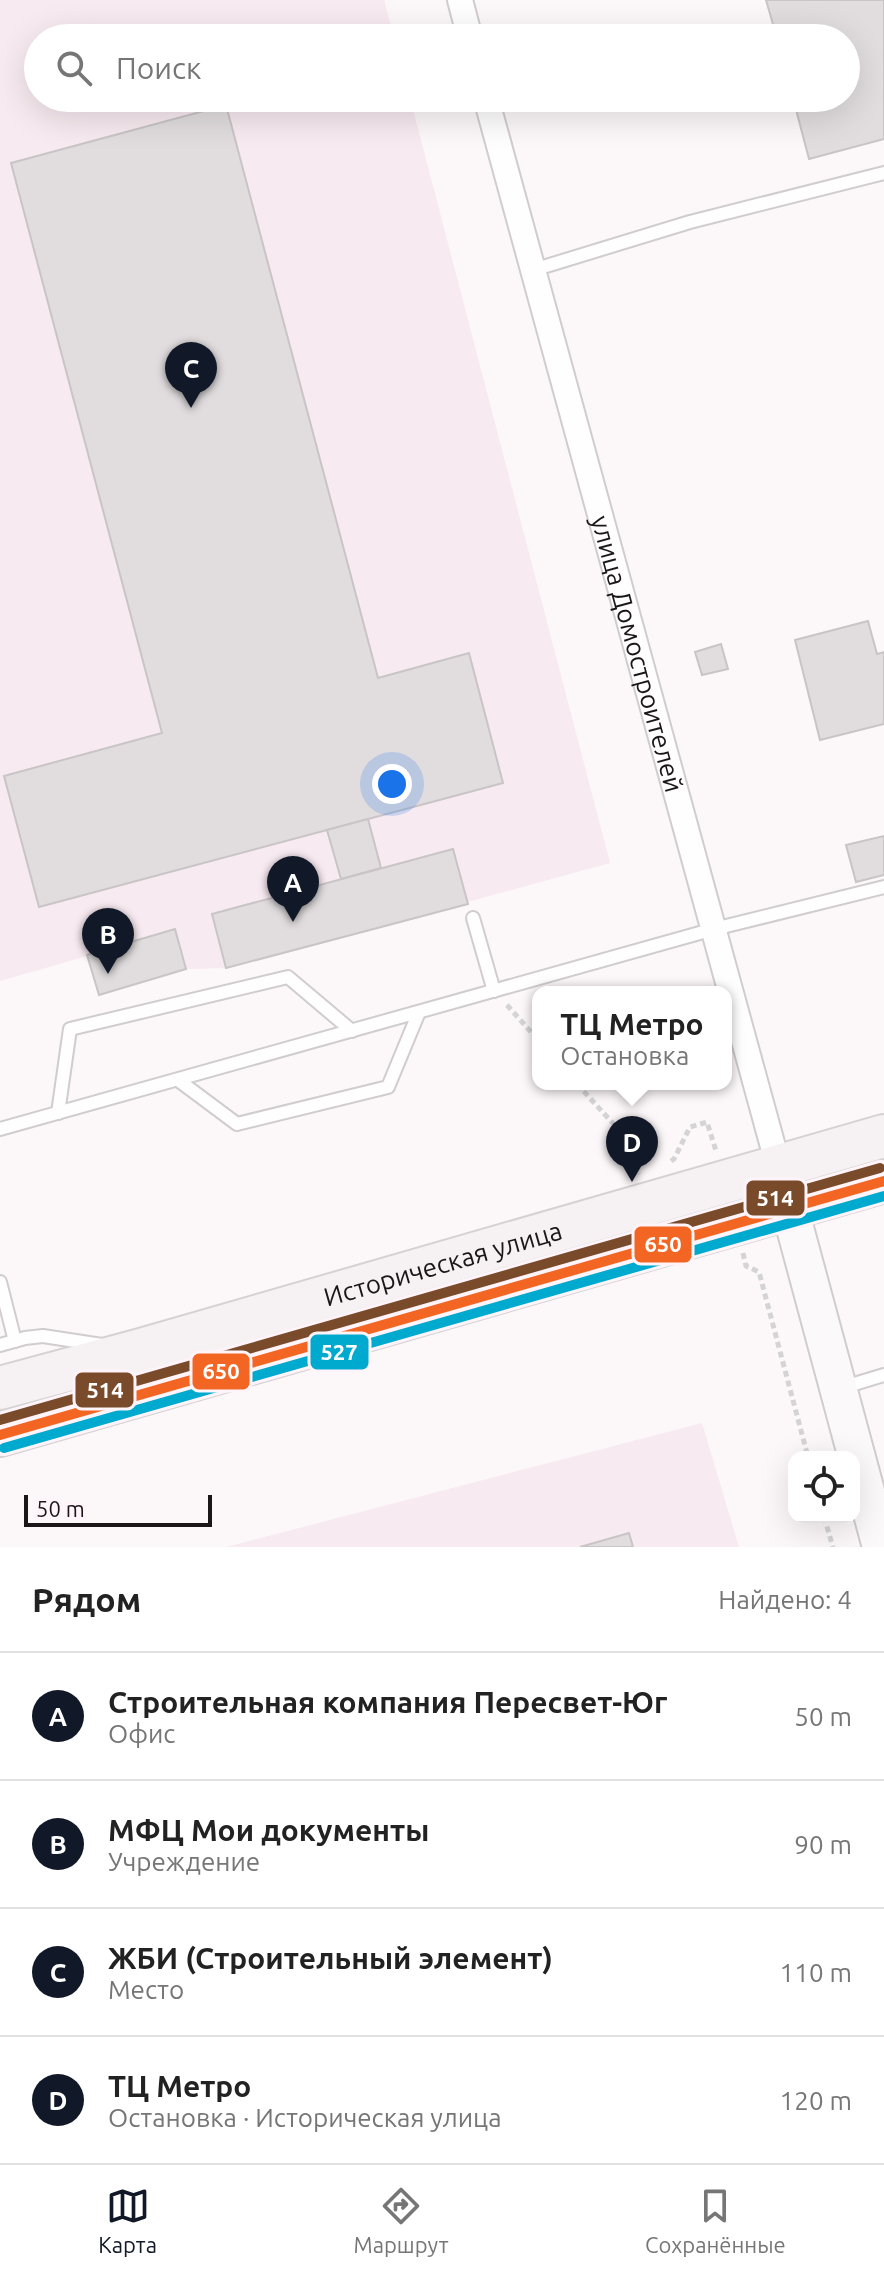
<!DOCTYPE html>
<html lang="ru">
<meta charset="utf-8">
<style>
body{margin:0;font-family:Ubuntu,sans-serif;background:#f6f6f6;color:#222}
.controls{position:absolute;right:24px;bottom:24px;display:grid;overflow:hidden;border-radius:16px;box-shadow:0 8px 32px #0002}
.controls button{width:72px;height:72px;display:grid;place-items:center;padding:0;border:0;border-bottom:2px solid #e0e0e0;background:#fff;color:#222;font:40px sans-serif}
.scale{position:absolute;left:24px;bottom:20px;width:188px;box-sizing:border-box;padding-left:8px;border:4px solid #1b1719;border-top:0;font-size:22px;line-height:28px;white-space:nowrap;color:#1b1719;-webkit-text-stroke:6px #fff4f9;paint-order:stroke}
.you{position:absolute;left:392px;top:784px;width:28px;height:28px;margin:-20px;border:6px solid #fff;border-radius:50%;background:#1a73e8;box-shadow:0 0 0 12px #1a73e833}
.badge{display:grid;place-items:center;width:52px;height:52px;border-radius:50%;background:#111827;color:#fff;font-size:26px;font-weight:700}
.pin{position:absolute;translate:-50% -66px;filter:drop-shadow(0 2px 4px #0008)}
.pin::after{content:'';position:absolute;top:42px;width:28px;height:24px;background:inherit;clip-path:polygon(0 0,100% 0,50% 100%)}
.popup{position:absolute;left:532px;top:986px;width:200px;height:104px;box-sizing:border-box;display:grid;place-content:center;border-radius:16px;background:#fff;filter:drop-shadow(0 2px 6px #0005);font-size:26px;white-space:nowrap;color:#767676}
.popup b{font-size:30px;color:#222}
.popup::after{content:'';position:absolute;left:50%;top:100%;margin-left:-16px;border:16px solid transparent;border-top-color:#fff}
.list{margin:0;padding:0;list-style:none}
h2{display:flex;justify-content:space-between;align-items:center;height:104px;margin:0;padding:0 32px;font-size:34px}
h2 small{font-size:26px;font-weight:400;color:#767676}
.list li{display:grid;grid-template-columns:52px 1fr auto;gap:24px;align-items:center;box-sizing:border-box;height:128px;padding:0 32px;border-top:2px solid #e0e0e0}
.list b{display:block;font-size:30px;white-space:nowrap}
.list p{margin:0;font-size:26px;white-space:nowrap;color:#767676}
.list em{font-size:26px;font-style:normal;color:#767676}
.icon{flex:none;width:44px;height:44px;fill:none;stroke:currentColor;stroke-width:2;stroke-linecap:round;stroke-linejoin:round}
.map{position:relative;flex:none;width:884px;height:1547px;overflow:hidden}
.search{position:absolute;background:#fff;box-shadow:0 8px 32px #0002;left:24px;right:24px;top:24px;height:88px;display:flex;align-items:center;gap:20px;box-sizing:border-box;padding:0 28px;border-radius:44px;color:#767676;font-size:30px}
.sheet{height:616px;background:#fff}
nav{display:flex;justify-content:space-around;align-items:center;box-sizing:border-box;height:112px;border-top:2px solid #e0e0e0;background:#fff;font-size:22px;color:#767676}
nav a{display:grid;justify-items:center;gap:4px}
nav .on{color:#111827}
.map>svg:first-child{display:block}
</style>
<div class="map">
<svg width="884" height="1547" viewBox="0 0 884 1547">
<rect width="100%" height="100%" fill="#fcf7f9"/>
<g fill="#f7eaf0">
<path d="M0,0H384L394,38H38V98H410L610,863L226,968L186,969L99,995L87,956L0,981Z"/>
<path d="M702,1423L739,1547H226Z"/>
</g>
<g fill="#e1dddf" stroke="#c9c4c6" stroke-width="2">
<path d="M766,0H884V139L809,159L793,98H846V38H777Z"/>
<path d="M226,105L378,678L469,653L503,783L39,907L4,776L162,733L11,163Z"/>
<path d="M868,621L877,654L884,652V724L820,740L795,640Z"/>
<path d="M721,644L728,669L702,675L695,652Z"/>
<path d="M368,819L381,868L341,879L327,830Z"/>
<path d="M884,836V875L856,882L846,845Z"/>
<path d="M453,849L468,904L226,968L212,914Z"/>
<path d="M175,929L186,969L99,995L87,955Z"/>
<path d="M629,1533L633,1547H580Z"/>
</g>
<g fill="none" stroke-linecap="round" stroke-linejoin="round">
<g stroke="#d1cdcf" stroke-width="16">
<g id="service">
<path d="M533,270L690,222L884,173"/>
<path d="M473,918L494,991"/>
<path d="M178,1080L237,1124L388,1087L419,1012"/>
<path d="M58,1113L70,1029L288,977L352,1031"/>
<path d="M0,1129L714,929L884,887"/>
<path d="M0,1282L15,1341"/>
<path d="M0,1345L25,1338L43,1336L102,1345"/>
<path d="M841,1388L884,1375"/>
</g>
</g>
<g stroke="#d1cdcf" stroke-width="28">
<g id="minor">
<path d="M460,0L470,38"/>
<path id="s1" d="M486,98L778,1165"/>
</g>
</g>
<g stroke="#d1cdcf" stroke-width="40">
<path id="secondary" d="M778,1165L881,1547"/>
</g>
<g stroke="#d5d2d3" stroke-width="46">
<g id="trunk">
<path id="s2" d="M0,1388L141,1350L884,1136"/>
<path d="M0,1435L884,1181"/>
</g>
</g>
<g stroke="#d5d4d4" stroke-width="5" stroke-dasharray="6 4" stroke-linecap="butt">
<path d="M507,1005L538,1040"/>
<path d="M577,1084L619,1130L639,1174"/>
<path d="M671,1161L674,1159L690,1127L707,1122L716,1151"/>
<path d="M743,1253L746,1266L759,1272L808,1457"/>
<path d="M824,1517L833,1547"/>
</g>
<use href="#service" stroke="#fffefe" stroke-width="12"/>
<use href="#minor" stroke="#fffefe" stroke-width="24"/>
<use href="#secondary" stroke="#fbf9fa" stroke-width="36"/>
<use href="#trunk" stroke="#f6f1f3" stroke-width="42"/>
<g stroke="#fff4f9" stroke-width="16">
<path id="bus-1" d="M0,1435L884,1181"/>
</g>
<g stroke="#fff4f9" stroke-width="16">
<path id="bus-2" d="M4,1448L884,1196"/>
</g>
<g stroke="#fff4f9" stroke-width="16">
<path id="bus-3" d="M0,1420L880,1168"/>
</g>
<use href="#bus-1" stroke="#f26522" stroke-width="10"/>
<use href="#bus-2" stroke="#00a9ce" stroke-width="10"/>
<use href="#bus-3" stroke="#7a4b2a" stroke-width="10"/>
</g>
<g text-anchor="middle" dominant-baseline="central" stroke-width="8" stroke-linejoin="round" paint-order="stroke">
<g font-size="26" fill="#1b1719" stroke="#fff4f9">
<text stroke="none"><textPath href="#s1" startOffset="576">улица Домостроителей</textPath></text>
<text stroke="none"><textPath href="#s2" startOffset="460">Историческая улица</textPath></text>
</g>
</g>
<g stroke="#fff4f9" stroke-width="3">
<rect x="745" y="1179" width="61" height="38" rx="8" fill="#7a4b2a"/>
<rect x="633" y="1225" width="60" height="39" rx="8" fill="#f26522"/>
<rect x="309" y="1333" width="61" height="38" rx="8" fill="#00a9ce"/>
<rect x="191" y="1352" width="60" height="39" rx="8" fill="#f26522"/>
<rect x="74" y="1371" width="61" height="38" rx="8" fill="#7a4b2a"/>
</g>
<g font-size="22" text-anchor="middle" font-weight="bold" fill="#fff">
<text x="775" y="1206">514</text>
<text x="663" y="1252">650</text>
<text x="339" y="1360">527</text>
<text x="221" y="1379">650</text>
<text x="105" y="1398">514</text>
</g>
</svg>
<div class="controls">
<button><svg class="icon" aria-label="locate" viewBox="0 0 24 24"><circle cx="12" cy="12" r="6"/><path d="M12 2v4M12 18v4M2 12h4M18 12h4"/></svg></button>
</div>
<div class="scale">50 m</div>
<div class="you"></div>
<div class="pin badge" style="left:293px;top:922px">A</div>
<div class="pin badge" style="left:108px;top:974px">B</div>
<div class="pin badge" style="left:191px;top:408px">C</div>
<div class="pin badge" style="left:632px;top:1182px">D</div>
<div class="popup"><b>ТЦ Метро</b>Остановка</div>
<div class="search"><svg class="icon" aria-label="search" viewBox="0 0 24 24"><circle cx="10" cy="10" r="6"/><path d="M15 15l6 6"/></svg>Поиск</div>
</div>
<section class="sheet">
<h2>Рядом<small>Найдено: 4</small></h2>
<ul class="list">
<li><span class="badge">A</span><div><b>Строительная компания Пересвет-Юг</b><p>Офис</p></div><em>50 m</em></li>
<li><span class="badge">B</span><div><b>МФЦ Мои документы</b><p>Учреждение</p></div><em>90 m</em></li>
<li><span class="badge">C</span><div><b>ЖБИ (Строительный элемент)</b><p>Место</p></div><em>110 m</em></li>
<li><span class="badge">D</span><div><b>ТЦ Метро</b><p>Остановка · Историческая улица</p></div><em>120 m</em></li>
</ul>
</section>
<nav>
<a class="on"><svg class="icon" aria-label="map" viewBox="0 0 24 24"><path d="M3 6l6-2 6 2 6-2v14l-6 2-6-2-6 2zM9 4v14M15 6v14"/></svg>Карта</a>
<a><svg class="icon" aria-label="directions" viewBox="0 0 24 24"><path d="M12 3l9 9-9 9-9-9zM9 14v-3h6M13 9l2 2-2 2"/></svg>Маршрут</a>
<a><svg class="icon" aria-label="saved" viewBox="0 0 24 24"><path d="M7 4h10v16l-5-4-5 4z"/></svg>Сохранённые</a>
</nav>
